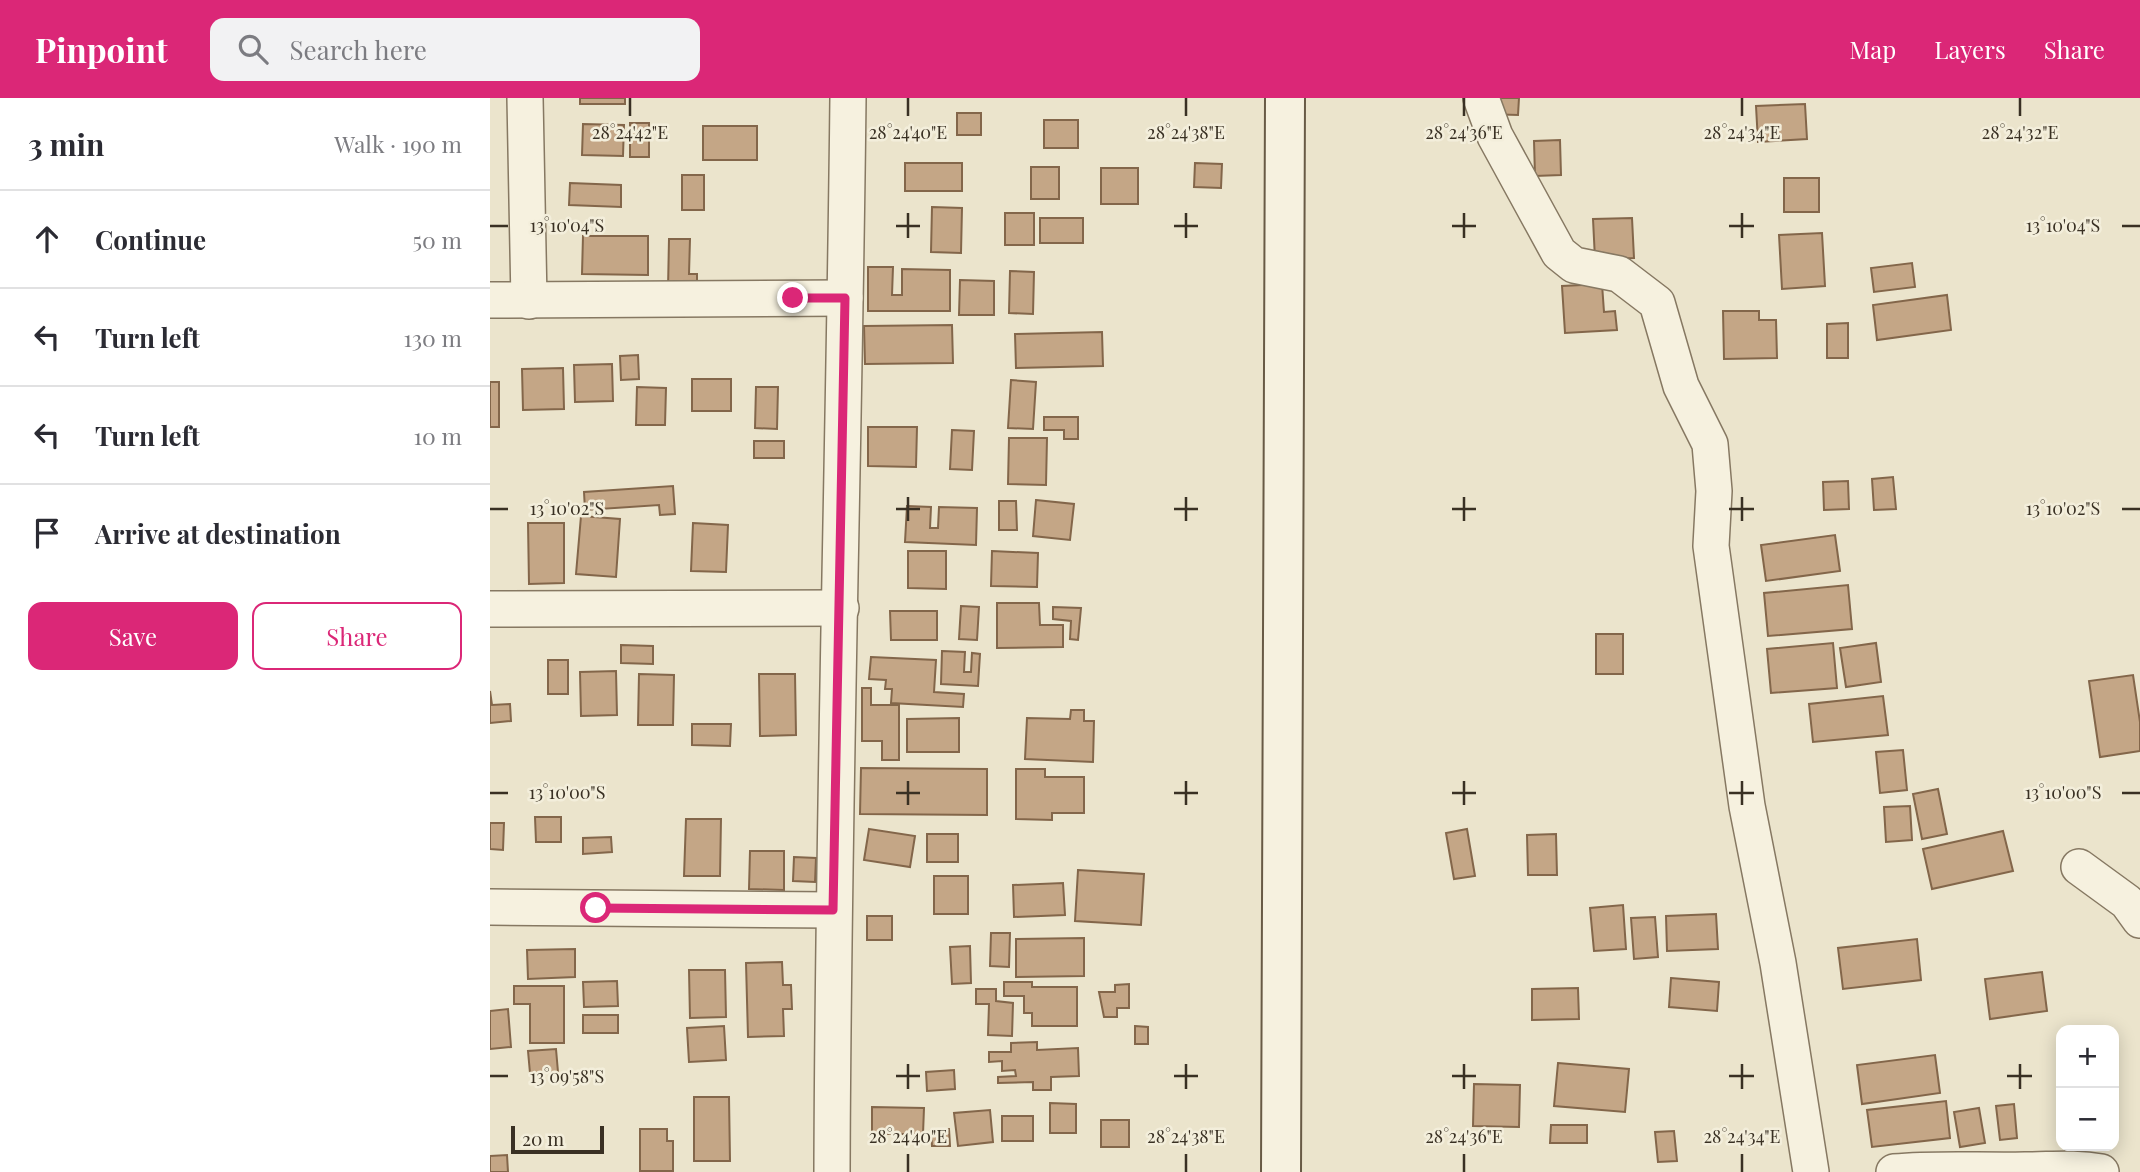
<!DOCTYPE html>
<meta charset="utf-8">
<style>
body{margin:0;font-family:"Playfair Display",serif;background:#f2f2f3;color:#2b2b33}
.controls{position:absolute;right:21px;bottom:21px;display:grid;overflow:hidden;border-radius:14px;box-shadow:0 4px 18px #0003}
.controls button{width:63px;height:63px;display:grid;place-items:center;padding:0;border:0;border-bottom:2px solid #e1e1e2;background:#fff;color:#2b2b33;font:35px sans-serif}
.scale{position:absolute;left:21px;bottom:18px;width:93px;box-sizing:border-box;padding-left:7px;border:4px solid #393023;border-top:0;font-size:19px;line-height:24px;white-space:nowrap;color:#393023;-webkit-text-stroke:5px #f3eedb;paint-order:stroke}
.stop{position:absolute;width:21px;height:21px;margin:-16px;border:5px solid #db2777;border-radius:50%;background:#fff}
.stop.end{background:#db2777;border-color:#fff;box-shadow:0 2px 7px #0008}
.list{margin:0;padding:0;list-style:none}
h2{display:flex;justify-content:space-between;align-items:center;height:91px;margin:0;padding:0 28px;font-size:30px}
h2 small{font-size:23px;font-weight:400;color:#7c7c81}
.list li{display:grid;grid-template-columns:46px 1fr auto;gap:21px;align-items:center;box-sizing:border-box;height:98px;padding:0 28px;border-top:2px solid #e1e1e2}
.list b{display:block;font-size:26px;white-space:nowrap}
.list em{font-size:23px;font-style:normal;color:#7c7c81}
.actions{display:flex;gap:14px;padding:21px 28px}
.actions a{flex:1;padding:16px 0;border:2px solid #db2777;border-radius:14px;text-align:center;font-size:24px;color:#db2777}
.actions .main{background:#db2777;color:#fff}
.icon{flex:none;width:38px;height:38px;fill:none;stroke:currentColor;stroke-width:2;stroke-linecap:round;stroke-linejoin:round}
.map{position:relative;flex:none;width:1650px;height:1074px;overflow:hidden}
header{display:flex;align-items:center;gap:42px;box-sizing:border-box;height:98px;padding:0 35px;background:#db2777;color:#fff}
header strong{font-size:33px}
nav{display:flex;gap:38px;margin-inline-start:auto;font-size:24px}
.search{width:490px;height:63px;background:#f2f2f3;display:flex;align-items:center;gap:18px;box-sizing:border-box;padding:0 24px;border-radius:14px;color:#7c7c81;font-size:26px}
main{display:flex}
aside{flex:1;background:#fff}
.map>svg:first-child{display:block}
</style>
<header>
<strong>Pinpoint</strong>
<div class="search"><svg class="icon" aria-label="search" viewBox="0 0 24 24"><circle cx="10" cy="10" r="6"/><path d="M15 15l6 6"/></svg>Search here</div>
<nav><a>Map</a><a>Layers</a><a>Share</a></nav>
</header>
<main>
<aside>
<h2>3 min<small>Walk · 190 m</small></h2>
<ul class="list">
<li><svg class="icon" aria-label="ahead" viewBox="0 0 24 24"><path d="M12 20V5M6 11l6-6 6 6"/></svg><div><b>Continue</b></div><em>50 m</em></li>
<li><svg class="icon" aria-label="left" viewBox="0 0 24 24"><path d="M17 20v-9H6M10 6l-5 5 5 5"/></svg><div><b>Turn left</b></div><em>130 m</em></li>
<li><svg class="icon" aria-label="left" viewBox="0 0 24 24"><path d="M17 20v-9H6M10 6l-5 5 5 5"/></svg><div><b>Turn left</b></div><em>10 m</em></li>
<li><svg class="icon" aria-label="arrive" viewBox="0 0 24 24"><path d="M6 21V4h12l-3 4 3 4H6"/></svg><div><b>Arrive at destination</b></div></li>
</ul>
<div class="actions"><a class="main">Save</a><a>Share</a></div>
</aside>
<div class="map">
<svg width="1650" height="1074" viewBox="0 0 1650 1074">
<rect width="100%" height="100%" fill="#ebe4cc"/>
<g fill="#c4a686" stroke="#83664a" stroke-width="2">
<rect x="90" y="0" width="45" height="6"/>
<path d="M996,0H1029L1028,17L995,16Z"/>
<path d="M1315,6L1317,41L1268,44L1266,8Z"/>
<rect x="467" y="15" width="24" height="22"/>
<rect x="554" y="22" width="34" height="28"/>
<rect x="140" y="25" width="19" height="34"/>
<path d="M93,26L134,27L133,58L92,57Z"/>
<rect x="213" y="28" width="54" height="34"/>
<path d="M1070,42L1071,77L1045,78L1044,43Z"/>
<rect x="415" y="65" width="57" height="28"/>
<path d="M705,65L732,66L731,90L704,89Z"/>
<rect x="541" y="69" width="28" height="32"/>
<rect x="611" y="70" width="37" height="36"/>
<rect x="192" y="77" width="22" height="35"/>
<rect x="1294" y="80" width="35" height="34"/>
<path d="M80,85L131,87V109L79,107Z"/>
<path d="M442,109L472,110L471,155L441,154Z"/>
<rect x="515" y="115" width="29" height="32"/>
<rect x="550" y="120" width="43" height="25"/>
<path d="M1142,120L1144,160L1105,161L1103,121Z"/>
<path d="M1332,135L1335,188L1292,191L1289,137Z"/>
<path d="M93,138H158V177L92,176Z"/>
<path d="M179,141H200L199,176H207V191H178Z"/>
<path d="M1422,165L1425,189L1384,194L1381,170Z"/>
<path d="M378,169H403L402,197H412V171L460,172V213H378Z"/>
<path d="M520,173L544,174L543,216L519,215Z"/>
<path d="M470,182L504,183V217H469Z"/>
<path d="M1112,186L1114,214L1125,213L1127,232L1075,235L1072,188Z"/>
<path d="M1457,197L1461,232L1387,242L1383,207Z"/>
<path d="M1233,213H1269V222H1286L1287,260L1234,261Z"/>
<path d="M1358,225V260H1337V226Z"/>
<path d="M462,227L463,265L375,266L374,228Z"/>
<path d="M612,234L613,268L526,270L525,236Z"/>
<path d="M148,257L149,281L131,282L130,258Z"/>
<path d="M122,266L123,303L85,304L84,267Z"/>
<path d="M73,270L74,311L33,312L32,271Z"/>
<rect x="202" y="281" width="39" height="32"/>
<path d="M521,282L546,284L543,331L518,330Z"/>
<rect x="0" y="284" width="9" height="45"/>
<path d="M147,289L176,290L175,327H146Z"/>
<path d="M266,289H288L287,331L265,330Z"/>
<path d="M554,319H588V341H574V332H554Z"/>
<path d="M378,329H427L426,369L378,368Z"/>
<path d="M462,332L484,333L482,372L460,371Z"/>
<path d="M519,340H557L556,387L518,386Z"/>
<rect x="264" y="343" width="30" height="17"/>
<path d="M1403,379L1406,411L1384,412L1382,381Z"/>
<path d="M1358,383L1359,411L1334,412L1333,384Z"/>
<path d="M183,388L185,416L170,417L169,407L95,412L94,394Z"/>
<path d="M546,402L584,406L580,442L543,438Z"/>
<path d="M509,403H526L527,432H509Z"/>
<path d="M417,408L441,409L440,430H448L449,409L487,410L486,447L415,444Z"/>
<path d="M91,418L130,421L126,479L86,476Z"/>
<path d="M38,425H74V485L39,486Z"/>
<path d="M203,425L238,427L236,474L201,473Z"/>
<path d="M1345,437L1350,473L1276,483L1271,447Z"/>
<path d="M418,453H456V491L418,490Z"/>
<path d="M502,453L548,455L547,489L501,488Z"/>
<path d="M1358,487L1362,531L1278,538L1274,495Z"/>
<path d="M507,505H549L550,527H573V549L507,550Z"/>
<path d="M471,508L489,509L487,542L469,541Z"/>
<path d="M563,509L591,510L588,542L580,541L581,523L563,521Z"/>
<path d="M400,513H447V542H401Z"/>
<rect x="1106" y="536" width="27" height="40"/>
<path d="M1343,545L1347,590L1281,595L1277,551Z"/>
<path d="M1386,545L1391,584L1356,589L1350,550Z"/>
<path d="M131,547L163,548V566L131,565Z"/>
<path d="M452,553L475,554L474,574H481L482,555L490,556L488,588L451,586Z"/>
<path d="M381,559L446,562L444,594L474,596L473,609L401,605L402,591H395L396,582L379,581Z"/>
<rect x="58" y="562" width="20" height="34"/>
<path d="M126,573L127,617L91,618L90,574Z"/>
<path d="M149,576L184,577L183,627H148Z"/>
<path d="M269,576H305L306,637L270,638Z"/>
<path d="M1643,577L1650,624V653L1610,659L1599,583Z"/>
<path d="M372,590H381V607H409V662H392V643H372Z"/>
<path d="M0,593L2,607L20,606L21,623L0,625Z"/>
<path d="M1393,598L1398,637L1323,644L1319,606Z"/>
<path d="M581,612H594V623H604L603,664L535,661L537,620L580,621Z"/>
<path d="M469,620V654H417V621Z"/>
<path d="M202,626H241L240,648L202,647Z"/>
<path d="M1413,652L1417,692L1390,695L1386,654Z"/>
<path d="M371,670L497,671V717L370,716Z"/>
<path d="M526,671H555V679H594V715H562V722L526,721Z"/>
<path d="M1448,691L1457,736L1432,741L1423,696Z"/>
<path d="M1420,708L1422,742L1396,744L1394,709Z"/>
<path d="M45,719H71V744H46Z"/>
<path d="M196,721H231L230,778H194Z"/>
<path d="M0,725H14L13,752L0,751Z"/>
<path d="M379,731L425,738L420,769L374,762Z"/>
<path d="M977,731L985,778L964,781L956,735Z"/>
<path d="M1513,733L1523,773L1442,791L1433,751Z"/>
<rect x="437" y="736" width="31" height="28"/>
<path d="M1066,736L1067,777H1038L1037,737Z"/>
<path d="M121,739L122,754L93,756V740Z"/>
<path d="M260,753H294V792L259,791Z"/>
<path d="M304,759L326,760L325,784L303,783Z"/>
<path d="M588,772L654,776L651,827L585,823Z"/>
<rect x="444" y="778" width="34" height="38"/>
<path d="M573,785L575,817L524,819L523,787Z"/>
<path d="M1133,807L1136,851L1104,853L1100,810Z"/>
<path d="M1226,816L1228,851L1177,853L1176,818Z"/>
<rect x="377" y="818" width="25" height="24"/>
<path d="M1165,819L1168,859L1144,861L1141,820Z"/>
<path d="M501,835H520L519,869L500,868Z"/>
<path d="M594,840V878L526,879V841Z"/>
<path d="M1427,841L1431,882L1353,891L1348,850Z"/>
<path d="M480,848L481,885L462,886L460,849Z"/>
<path d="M85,851V879L38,881L37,852Z"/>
<path d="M292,864L293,887H301L302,911H293L294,938L258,939L256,865Z"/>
<path d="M199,872H235L236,919L200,920Z"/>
<path d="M1552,874L1557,913L1500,921L1495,881Z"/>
<path d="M1181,880L1229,884L1227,913L1179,909Z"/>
<path d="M127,883L128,908L94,909L93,884Z"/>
<path d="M514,884H542V889H587V928H542V915H534V898H514Z"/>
<path d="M639,886V910H627V919H614L609,894H625V887Z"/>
<path d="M24,888H74V945H40V906H24Z"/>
<path d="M1088,890L1089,921L1042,922V891Z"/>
<path d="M486,891H506V903L523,905L522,938L498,937L499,906H486Z"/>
<path d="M18,911L21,949L0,951V913Z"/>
<rect x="93" y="917" width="35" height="18"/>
<path d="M234,928L236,962L199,964L197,930Z"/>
<path d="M645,928L658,929V946H645Z"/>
<path d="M547,944V952L588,950L589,978L561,979V992H543V984L508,985V979L526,978L525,972L512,973V963L499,964V954H521V945Z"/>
<path d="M66,951L68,974L40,975L38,953Z"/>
<path d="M1445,957L1450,995L1372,1006L1367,967Z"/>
<path d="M1068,965L1139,971L1135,1014L1064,1008Z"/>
<path d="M464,972L465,991L437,993L436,974Z"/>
<path d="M984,986L1030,987L1029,1029L983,1028Z"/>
<path d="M204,999H239L240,1063H204Z"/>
<path d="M1456,1003L1460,1040L1382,1049L1377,1012Z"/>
<path d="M560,1005L586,1006V1035H560Z"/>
<path d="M1524,1006L1527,1040L1510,1042L1506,1008Z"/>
<path d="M382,1009L434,1010L433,1036H382Z"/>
<path d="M1489,1010L1495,1045L1470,1049L1464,1014Z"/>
<path d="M500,1012L503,1044L468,1048L464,1015Z"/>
<rect x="512" y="1018" width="31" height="25"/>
<rect x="611" y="1022" width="28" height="27"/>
<path d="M1061,1027H1097V1045H1060Z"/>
<path d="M150,1031H177V1043H183V1073H150Z"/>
<path d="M459,1031L460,1048H442L441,1032Z"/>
<path d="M1184,1033L1187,1063L1168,1064L1165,1034Z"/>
<path d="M17,1057L18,1074H0V1058Z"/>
</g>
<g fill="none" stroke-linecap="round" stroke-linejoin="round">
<g stroke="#867862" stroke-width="38">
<g id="minor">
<path d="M35,0L39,203"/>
<path d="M991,0L1005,38L1069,155L1084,167L1129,176L1167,205L1191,288L1220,346L1224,393L1221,448L1257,708L1288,865L1321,1074"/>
<path d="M0,202L355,200"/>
<path d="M0,511L351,510"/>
<path d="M1589,769L1637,804L1650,822"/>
<path d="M0,809L343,812"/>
<path d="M342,1074C343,716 354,358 358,0"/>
<path d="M1404,1074C1448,1070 1491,1073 1535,1072C1562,1072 1584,1069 1611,1074"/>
</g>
</g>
<g stroke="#685a45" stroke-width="42">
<path id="secondary" d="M791,1074L795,0"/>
</g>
<use href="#minor" stroke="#f6f1df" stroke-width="35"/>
<use href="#secondary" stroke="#f6f1df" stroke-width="38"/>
</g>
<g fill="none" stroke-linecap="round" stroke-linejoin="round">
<path stroke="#db2777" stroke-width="9" d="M106,810L343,812L355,200H303"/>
</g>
<path fill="none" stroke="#393023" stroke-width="2.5" d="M140,0V18M418,0V18M696,0V18M974,0V18M1252,0V18M1530,0V18M418,115V140M696,115V140M974,115V140M1252,115V140M0,128H18M406,128H430M684,128H708M962,128H986M1239,128H1264M1632,128H1650M418,399V423M696,399V423M974,399V423M1252,399V423M0,411H18M406,411H430M684,411H708M962,411H986M1239,411H1264M1632,411H1650M418,683V707M696,683V707M974,683V707M1252,683V707M0,695H18M406,695H430M684,695H708M962,695H986M1239,695H1264M1632,695H1650M418,966V991M696,966V991M974,966V991M1252,966V991M1530,966V991M0,978H18M406,978H430M684,978H708M962,978H986M1239,978H1264M1517,978H1542M418,1056V1074M696,1056V1074M974,1056V1074M1252,1056V1074"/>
<g font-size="18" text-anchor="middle" fill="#393023" stroke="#f3eedb" stroke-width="5" stroke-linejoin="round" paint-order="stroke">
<text x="140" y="41">28°24'42"E</text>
<text x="418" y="41">28°24'40"E</text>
<text x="696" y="41">28°24'38"E</text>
<text x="974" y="41">28°24'36"E</text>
<text x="1252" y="41">28°24'34"E</text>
<text x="1530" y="41">28°24'32"E</text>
<text x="1573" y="134">13°10'04"S</text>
<text x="77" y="134">13°10'04"S</text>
<text x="1573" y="417">13°10'02"S</text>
<text x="77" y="417">13°10'02"S</text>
<text x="1573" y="701">13°10'00"S</text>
<text x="77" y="701">13°10'00"S</text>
<text x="77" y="985">13°09'58"S</text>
<text x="418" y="1045">28°24'40"E</text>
<text x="696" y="1045">28°24'38"E</text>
<text x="974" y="1045">28°24'36"E</text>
<text x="1252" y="1045">28°24'34"E</text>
</g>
</svg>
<div class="controls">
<button>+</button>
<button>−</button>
</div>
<div class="scale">20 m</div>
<div class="stop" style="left:106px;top:810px"></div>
<div class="stop end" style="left:303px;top:200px"></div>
</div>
</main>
